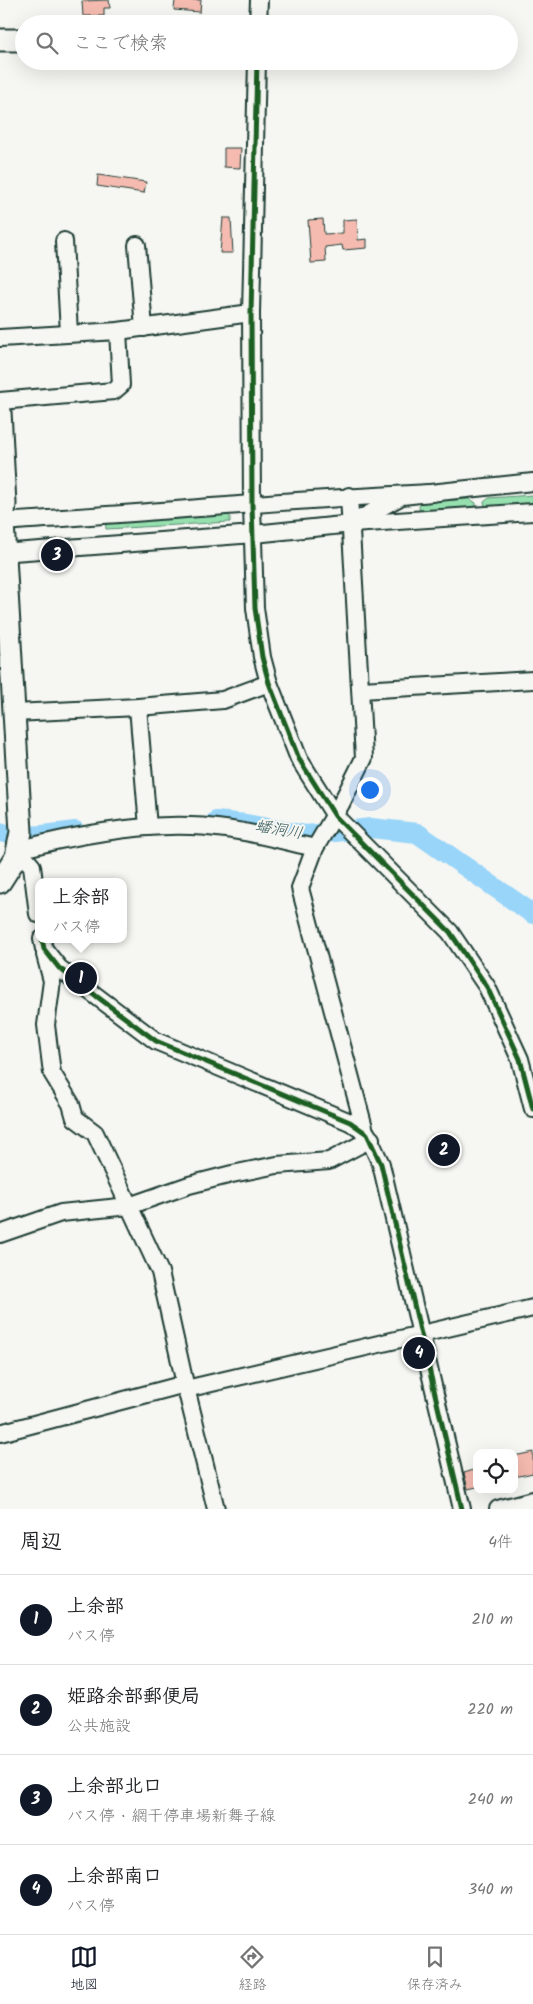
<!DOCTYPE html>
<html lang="ja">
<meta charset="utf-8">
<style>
body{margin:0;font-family:Kalam,"Klee One",sans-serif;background:#f6f6f6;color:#202124}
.controls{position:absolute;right:15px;bottom:15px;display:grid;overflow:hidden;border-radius:10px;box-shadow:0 5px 20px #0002}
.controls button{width:45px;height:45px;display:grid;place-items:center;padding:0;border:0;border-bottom:1px solid #e0e0e0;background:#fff;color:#202124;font:25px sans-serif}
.you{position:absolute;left:369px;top:789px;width:18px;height:18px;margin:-12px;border:4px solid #fff;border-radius:50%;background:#1a73e8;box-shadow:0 0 0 8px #1a73e833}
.badge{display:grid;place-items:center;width:32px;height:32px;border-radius:50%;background:#111827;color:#fff;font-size:16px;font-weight:700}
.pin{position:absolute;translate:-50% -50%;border:2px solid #fff;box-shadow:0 1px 5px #0006}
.popup{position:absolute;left:35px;top:878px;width:92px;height:65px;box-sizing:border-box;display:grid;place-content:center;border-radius:10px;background:#fff;filter:drop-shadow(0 1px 4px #0005);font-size:16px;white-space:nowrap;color:#757577}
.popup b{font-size:19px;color:#202124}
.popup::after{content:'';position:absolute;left:50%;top:100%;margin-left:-10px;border:10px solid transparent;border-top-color:#fff}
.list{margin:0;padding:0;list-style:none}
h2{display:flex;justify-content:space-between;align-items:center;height:65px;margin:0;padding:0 20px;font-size:21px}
h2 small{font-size:16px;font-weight:400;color:#757577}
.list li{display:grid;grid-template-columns:32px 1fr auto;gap:15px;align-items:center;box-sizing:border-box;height:90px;padding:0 20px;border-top:1px solid #e0e0e0}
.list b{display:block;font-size:19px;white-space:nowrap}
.list p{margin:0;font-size:16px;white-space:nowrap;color:#757577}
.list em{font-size:16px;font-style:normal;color:#757577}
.icon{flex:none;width:28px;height:28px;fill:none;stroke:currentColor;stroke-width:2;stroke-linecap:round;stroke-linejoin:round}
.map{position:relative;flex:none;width:533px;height:1509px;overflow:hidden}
.search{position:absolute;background:#fff;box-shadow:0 5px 20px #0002;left:15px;right:15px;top:15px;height:55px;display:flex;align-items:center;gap:12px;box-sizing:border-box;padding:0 18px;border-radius:28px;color:#757577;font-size:19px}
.sheet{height:425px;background:#fff}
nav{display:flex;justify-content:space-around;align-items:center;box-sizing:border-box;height:70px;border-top:1px solid #e0e0e0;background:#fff;font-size:14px;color:#757577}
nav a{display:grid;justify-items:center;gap:2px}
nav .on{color:#111827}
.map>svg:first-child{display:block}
</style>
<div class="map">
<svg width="533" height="1509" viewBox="0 0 533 1509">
<rect width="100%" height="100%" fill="#f6f6f2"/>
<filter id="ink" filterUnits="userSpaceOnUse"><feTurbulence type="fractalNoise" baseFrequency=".02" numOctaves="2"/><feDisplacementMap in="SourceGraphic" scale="10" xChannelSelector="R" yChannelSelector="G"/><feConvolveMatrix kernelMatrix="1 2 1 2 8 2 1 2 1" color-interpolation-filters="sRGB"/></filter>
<g filter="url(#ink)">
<g fill="#96dfae" stroke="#5a8e71">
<path d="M533,495V509H486L484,502L489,498Z"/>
<path d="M470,499L476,503V509L420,513L419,506L423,502Z"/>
<path d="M230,506V522L106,529L105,513Z"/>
</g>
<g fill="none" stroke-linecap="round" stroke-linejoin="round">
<g stroke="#98d5f9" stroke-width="20">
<path d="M216,821L246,824L306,835L371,828L417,833L533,914"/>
<path d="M0,832C24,839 51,834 75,831"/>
</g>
</g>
<g fill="#f5bbb0" stroke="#1f3d34">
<path d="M109,0L110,8H104V16H83L82,1Z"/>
<path d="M175,0H201L200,12L174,10Z"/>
<path d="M224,148H241L240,168L224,167Z"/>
<path d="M98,175L146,182L144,193L97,186Z"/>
<path d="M223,218H231L233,253H220Z"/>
<path d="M323,219L324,234L343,233V220L357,219L358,240L367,239V248L343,250L342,245L325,247L326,262L311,263L308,220Z"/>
<path d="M533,1452V1473L514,1477V1456Z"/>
<path d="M477,1469V1487L468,1489L464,1473Z"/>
</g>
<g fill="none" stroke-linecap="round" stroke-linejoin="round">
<g stroke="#1f3d34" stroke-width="20">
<g id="minor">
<path d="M258,24L259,0"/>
<path d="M257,61L251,313L252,505L255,608L262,657L269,683L299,759L335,816L450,932L487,987L520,1059L533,1109"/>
<path d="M64,241L69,333"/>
<path d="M137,245L144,328"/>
<path d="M0,338L118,331L251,313"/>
<path d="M0,401L114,391L121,385L118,331"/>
<path d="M349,496L364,758L341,804L315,848L300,888L365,1131"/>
<path d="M356,521L402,496L533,482"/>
<path d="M0,522C144,514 288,499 433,493"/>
<path d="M0,553L254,534L352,524L533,512"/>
<path d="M361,690L533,680"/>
<path d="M138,707L148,827"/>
<path d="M14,713L138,707L223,700L269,683"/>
<path d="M18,850C70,836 137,824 191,826C233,827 275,839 315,848"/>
<path d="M18,850L32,866L38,914"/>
<path d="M42,939L44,949L59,968L156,1041L350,1122L367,1134L381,1164L462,1509"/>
<path d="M45,955L52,981L46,1025L52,1073L71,1104L75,1118L95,1133L160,1272L185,1384L216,1509"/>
<path d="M0,1234L61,1213L129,1206L189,1185L232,1174L277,1165L329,1161L371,1139"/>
<path d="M186,1389L533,1308"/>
<path d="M0,1433L185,1384"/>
<path d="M498,1509L533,1500"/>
</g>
</g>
<g stroke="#1f3d34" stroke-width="25">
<g id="major">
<path d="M0,40H24"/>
<path d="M0,411L5,504L3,522L21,832L16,857L0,882"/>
</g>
</g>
<use href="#minor" stroke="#f6f6f2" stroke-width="16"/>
<use href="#major" stroke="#f6f6f2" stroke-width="21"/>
<g stroke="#f6f6f2" stroke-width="8">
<g id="cycleway">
<path d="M257,61L251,313L252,505L255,608L262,657L269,683L299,759L335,816L450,932L487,987L520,1059L533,1109"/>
<path d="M42,939L44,949L59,968L156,1041L350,1122L367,1134L381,1164L462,1509"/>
</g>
</g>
<use href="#cycleway" stroke="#1b5e20" stroke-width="5"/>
</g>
</g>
<g text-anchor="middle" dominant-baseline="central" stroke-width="4" stroke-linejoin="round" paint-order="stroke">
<g font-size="16" font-style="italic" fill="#375b5b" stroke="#f6f6f2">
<text transform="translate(279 830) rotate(10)">蟠洞川</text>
</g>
</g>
</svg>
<div class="controls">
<button><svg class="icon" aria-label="locate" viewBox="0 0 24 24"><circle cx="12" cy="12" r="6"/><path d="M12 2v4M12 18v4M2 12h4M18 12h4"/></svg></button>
</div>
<div class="you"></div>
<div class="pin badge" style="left:81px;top:978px">1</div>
<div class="popup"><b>上余部</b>バス停</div>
<div class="pin badge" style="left:444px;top:1150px">2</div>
<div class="pin badge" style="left:57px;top:555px">3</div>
<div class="pin badge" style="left:419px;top:1353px">4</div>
<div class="search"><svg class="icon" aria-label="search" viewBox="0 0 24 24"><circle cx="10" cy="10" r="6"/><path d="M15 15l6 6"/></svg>ここで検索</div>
</div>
<section class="sheet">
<h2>周辺<small>4件</small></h2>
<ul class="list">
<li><span class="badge">1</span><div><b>上余部</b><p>バス停</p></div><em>210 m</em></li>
<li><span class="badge">2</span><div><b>姫路余部郵便局</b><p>公共施設</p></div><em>220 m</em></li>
<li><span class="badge">3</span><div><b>上余部北口</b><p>バス停 · 網干停車場新舞子線</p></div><em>240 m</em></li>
<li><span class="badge">4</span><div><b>上余部南口</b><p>バス停</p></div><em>340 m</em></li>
</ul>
</section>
<nav>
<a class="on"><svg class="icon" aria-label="map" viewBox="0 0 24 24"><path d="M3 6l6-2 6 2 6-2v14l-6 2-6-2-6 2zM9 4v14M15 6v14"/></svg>地図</a>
<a><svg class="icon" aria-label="directions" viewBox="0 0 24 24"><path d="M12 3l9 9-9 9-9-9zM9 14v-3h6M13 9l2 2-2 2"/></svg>経路</a>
<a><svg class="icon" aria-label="saved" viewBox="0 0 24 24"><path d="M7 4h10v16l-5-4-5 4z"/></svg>保存済み</a>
</nav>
